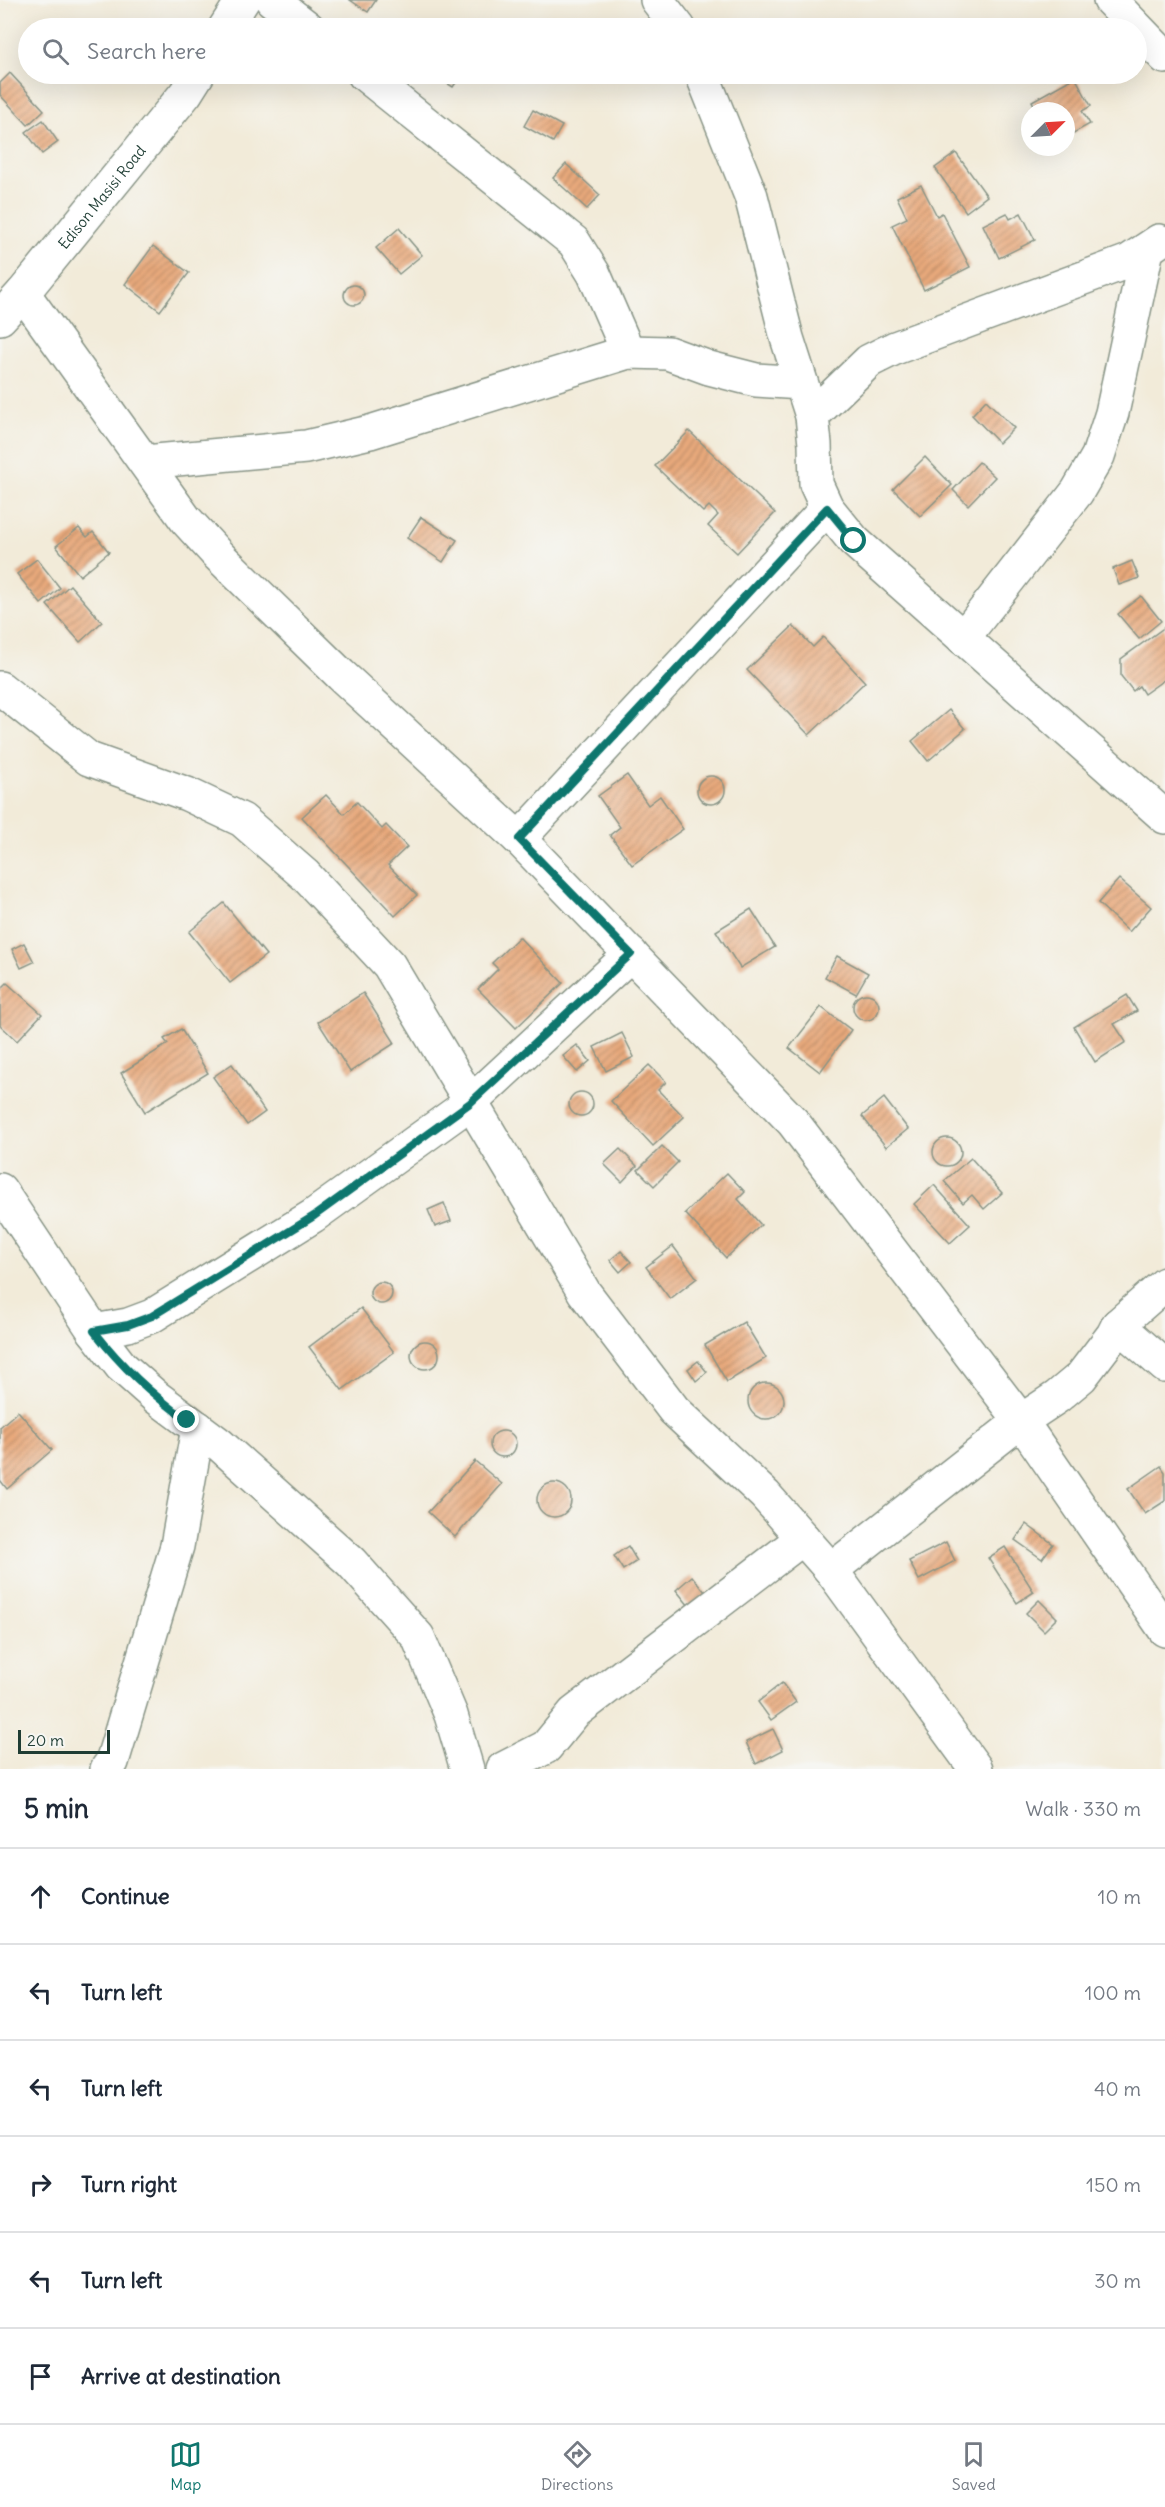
<!DOCTYPE html>
<meta charset="utf-8">
<style>
body{margin:0;font-family:Delius,sans-serif;background:#f6f6f7;color:#1f2937}
.compass{position:absolute;left:1021px;top:102px;width:54px;height:54px;border-radius:50%;background:#fff;box-shadow:0 6px 24px #0002;rotate:66deg}
.scale{position:absolute;left:18px;bottom:15px;width:92px;box-sizing:border-box;padding-left:6px;border:3px solid #1f3d34;border-top:0;font-size:16px;line-height:21px;white-space:nowrap;color:#1f3d34;-webkit-text-stroke:4px #f6f6f2;paint-order:stroke}
.stop{position:absolute;width:18px;height:18px;margin:-14px;border:4px solid #0f766e;border-radius:50%;background:#fff}
.stop.end{background:#0f766e;border-color:#fff;box-shadow:0 2px 6px #0008}
.list{margin:0;padding:0;list-style:none}
h2{display:flex;justify-content:space-between;align-items:center;height:78px;margin:0;padding:0 24px;font-size:26px}
h2 small{font-size:20px;font-weight:400;color:#747a83}
.list li{display:grid;grid-template-columns:39px 1fr auto;gap:18px;align-items:center;box-sizing:border-box;height:96px;padding:0 24px;border-top:2px solid #e0e1e3}
.list b{display:block;font-size:22px;white-space:nowrap}
.list em{font-size:20px;font-style:normal;color:#747a83}
.icon{flex:none;width:33px;height:33px;fill:none;stroke:currentColor;stroke-width:2;stroke-linecap:round;stroke-linejoin:round}
.map{position:relative;flex:none;width:1165px;height:1769px;overflow:hidden}
.search{position:absolute;background:#fff;box-shadow:0 6px 24px #0002;left:18px;right:18px;top:18px;height:66px;display:flex;align-items:center;gap:15px;box-sizing:border-box;padding:0 21px;border-radius:33px;color:#747a83;font-size:22px}
.sheet{height:654px;background:#fff}
nav{display:flex;justify-content:space-around;align-items:center;box-sizing:border-box;height:84px;border-top:2px solid #e0e1e3;background:#fff;font-size:16px;color:#747a83}
nav a{display:grid;justify-items:center;gap:3px}
nav .on{color:#0f766e}
.map>svg:first-child{display:block}
</style>
<div class="map">
<svg width="1165" height="1769" viewBox="0 0 1165 1769">
<defs>
<pattern id="building-hatch" width="6" height="6" patternUnits="userSpaceOnUse" patternTransform="scale(1.5)"><rect width="6" height="6" fill="#e8a97c"/><path d="M-1 1l2-2M0 6l6-6M5 7l2-2" fill="none" stroke="#bb8b66"/></pattern>
</defs>
<rect width="100%" height="100%" fill="#f6f6f2"/>
<filter id="ink" filterUnits="userSpaceOnUse"><feTurbulence type="fractalNoise" baseFrequency=".0167" numOctaves="2"/><feDisplacementMap in="SourceGraphic" scale="12" xChannelSelector="R" yChannelSelector="G"/><feConvolveMatrix kernelMatrix="1 2 1 2 8 2 1 2 1" color-interpolation-filters="sRGB"/></filter>
<filter id="wash" filterUnits="userSpaceOnUse"><feTurbulence type="fractalNoise" baseFrequency=".008" numOctaves="4" result="noise"/><feDisplacementMap in="SourceGraphic" scale="24" xChannelSelector="R" yChannelSelector="G"/><feGaussianBlur stdDeviation="1.35" result="paint"/><feColorMatrix in="noise" values="0 0 0 0 0 0 0 0 0 0 0 0 0 0 0 0 0 1.4 0 .05"/><feComposite in="paint" operator="in"/></filter>
<g filter="url(#wash)">
<rect width="100%" height="100%" fill="#f2ebd9"/>
<g id="blocks">
<g fill="url(#building-hatch)">
<path d="M350,0H376L368,12Z"/>
<path d="M10,73L44,110L28,125L0,95V83Z"/>
<path d="M432,74H462L453,87Z"/>
<path d="M1075,77L1091,106L1082,111L1090,124L1066,137V111H1037L1032,101Z"/>
<path d="M533,110L562,126L553,142L524,126Z"/>
<path d="M43,120L58,142L42,154L26,132Z"/>
<path d="M956,153L987,196L966,212L935,168Z"/>
<path d="M566,164L600,195L587,209L553,178Z"/>
<path d="M921,185L937,216L942,213L970,267L924,290L892,225L907,218L897,197Z"/>
<path d="M1007,213L1010,219L1021,213L1035,240L999,258L983,225Z"/>
<path d="M399,228L422,255L399,274L376,248Z"/>
<path d="M153,246L189,273L160,311L125,284Z"/>
<circle cx="354" cy="295" r="10"/>
<path d="M986,400L1014,428L999,443L972,415Z"/>
<path d="M689,431L775,513L737,553L708,526L718,515L709,506L703,512L655,466Z"/>
<path d="M925,457L952,485L920,516L893,489Z"/>
<path d="M979,462L995,477L968,505L953,490Z"/>
<path d="M421,517L457,540L443,562L407,538Z"/>
<path d="M79,528L87,537L93,532L109,552L80,576L56,546Z"/>
<path d="M37,559L60,588L41,604L17,574Z"/>
<path d="M1132,561L1139,578L1119,585L1113,569Z"/>
<path d="M70,585L102,622L80,642L47,605Z"/>
<path d="M1141,596L1161,621L1139,639L1118,614Z"/>
<path d="M793,626L813,647L823,637L865,682L809,735L747,670Z"/>
<path d="M1165,627V679L1144,694L1139,686L1133,691L1121,676V659Z"/>
<path d="M949,710L965,729L928,761L912,741Z"/>
<path d="M627,775L648,805L660,796L683,829L632,865L610,835L620,827L598,796Z"/>
<circle cx="711" cy="790" r="14"/>
<path d="M326,795L344,814L357,802L382,829L386,825L407,847L388,865L417,895L395,916L302,817Z"/>
<path d="M1119,879L1151,907L1129,932L1098,903Z"/>
<path d="M224,903L266,955L230,983L189,932Z"/>
<path d="M751,909L775,947L740,968L716,931Z"/>
<path d="M519,937L563,983L516,1028L478,989L498,969L492,963Z"/>
<path d="M24,943L34,962L21,968L12,949Z"/>
<path d="M837,956L868,973L856,994L825,977Z"/>
<path d="M7,983L42,1014L17,1041L0,1025V990Z"/>
<path d="M363,993L395,1043L350,1072L318,1022Z"/>
<circle cx="866" cy="1007" r="13"/>
<path d="M1127,995L1137,1011L1114,1024L1126,1042L1095,1062L1074,1027Z"/>
<path d="M821,1007L851,1030L820,1072L789,1048Z"/>
<path d="M181,1029L208,1073L145,1112L121,1073L168,1044L164,1039Z"/>
<path d="M622,1033L634,1057L606,1071L594,1047Z"/>
<path d="M577,1045L590,1061L577,1072L563,1056Z"/>
<path d="M232,1064L265,1112L247,1125L213,1077Z"/>
<path d="M649,1065L666,1082L658,1090L684,1117L653,1146L611,1101Z"/>
<circle cx="581" cy="1104" r="12"/>
<path d="M884,1098L908,1129L886,1147L862,1116Z"/>
<circle cx="947" cy="1152" r="14"/>
<path d="M662,1146L678,1162L654,1186L638,1170Z"/>
<path d="M620,1149L637,1166L622,1182L604,1164Z"/>
<path d="M971,1158L1002,1193L984,1209L972,1195L963,1203L944,1181Z"/>
<path d="M727,1173L745,1192L738,1199L761,1225L726,1258L685,1213Z"/>
<path d="M934,1185L970,1225L950,1243L914,1204Z"/>
<path d="M444,1203L451,1221L435,1227L428,1210Z"/>
<path d="M673,1246L697,1278L670,1299L646,1267Z"/>
<path d="M621,1251L631,1262L620,1272L610,1260Z"/>
<circle cx="381" cy="1293" r="11"/>
<path d="M361,1308L394,1352L342,1390L309,1347Z"/>
<path d="M744,1322L766,1358L727,1382L705,1345Z"/>
<circle cx="425" cy="1355" r="14"/>
<path d="M698,1361L707,1372L696,1381L688,1369Z"/>
<circle cx="766" cy="1401" r="18"/>
<path d="M18,1411L52,1450L7,1489L0,1480V1427Z"/>
<circle cx="503" cy="1444" r="13"/>
<path d="M475,1461L502,1484L455,1537L428,1512Z"/>
<path d="M1161,1466L1165,1472V1501L1145,1514L1128,1489Z"/>
<circle cx="554" cy="1500" r="17"/>
<path d="M1026,1524L1053,1544L1042,1559L1015,1540Z"/>
<path d="M946,1542L955,1561L919,1580L909,1561Z"/>
<path d="M628,1546L637,1561L623,1570L614,1556Z"/>
<path d="M1005,1547L1034,1592L1017,1603L988,1558Z"/>
<path d="M692,1576L714,1603L698,1617L676,1590Z"/>
<path d="M1039,1600L1057,1618L1044,1631L1026,1613Z"/>
<path d="M782,1683L796,1702L771,1720L758,1702Z"/>
<path d="M773,1729L783,1750L756,1764L746,1742Z"/>
</g>
</g>
</g>
<g filter="url(#ink)">
<use href="#blocks" fill-opacity="0" stroke="#889486" stroke-width="1.5"/>
<g fill="none" stroke-linecap="round" stroke-linejoin="round">
<g stroke="#889486" stroke-width="36">
<g id="street">
<path d="M272,0L308,28"/>
<path d="M657,0L679,28"/>
<path d="M1110,0L1165,57"/>
<path d="M225,28L243,0"/>
<path d="M364,74L574,242L594,274L628,352"/>
<path d="M702,74L751,196L787,338L812,416L815,444L816,484L827,508L854,541L1165,817"/>
<path d="M23,293L186,520L219,556L341,675L519,839L793,1122L1021,1421L1165,1630"/>
<path id="s1" d="M0,318L23,293L186,93L198,74"/>
<path d="M812,416L869,361L895,348L1129,261L1159,241"/>
<path d="M145,462L306,447L370,432L628,352L668,353L709,368L756,380L801,383"/>
<path d="M963,638L1077,492L1098,456L1112,413L1147,250"/>
<path d="M0,688L89,759L187,794L242,820L305,875L389,965L584,1292L674,1410L765,1495L831,1570L976,1769"/>
<path d="M519,839L827,508"/>
<path d="M0,1190L94,1331L121,1366L156,1397L219,1444L351,1562L418,1637L451,1715L467,1769"/>
<path d="M1118,1325L1165,1366"/>
<path d="M94,1331L128,1325L152,1316L313,1216L470,1103L631,954"/>
<path d="M831,1570L1021,1421L1057,1397L1081,1377L1113,1335L1118,1325L1165,1284"/>
<path d="M107,1769L112,1762L177,1546L198,1428"/>
<path d="M503,1769L546,1747L574,1713L803,1538"/>
</g>
</g>
<use href="#street" stroke="#fff" stroke-width="33"/>
</g>
</g>
<g fill="none" stroke-linecap="round" stroke-linejoin="round" filter="url(#ink)">
<path stroke="#0f766e" stroke-width="8" d="M187,1420C149,1392 123,1368 94,1331L128,1325L152,1316L314,1216L470,1103L631,954L519,839L827,508L854,541"/>
</g>
<g text-anchor="middle" dominant-baseline="central" stroke-width="5" stroke-linejoin="round" paint-order="stroke">
<g font-size="15" fill="#1f3d34" stroke="#f6f6f2">
<text stroke="none"><textPath href="#s1" startOffset="158">Edison Masisi Road</textPath></text>
</g>
</g>
</svg>
<svg class="compass" viewBox="-18 -18 36 36"><path d="M0-13l5 13h-10z" fill="#e53935"/><path d="M0 13l5-13h-10z" fill="#747a83"/></svg>
<div class="scale">20 m</div>
<div class="stop" style="left:854px;top:541px"></div>
<div class="stop end" style="left:187px;top:1420px"></div>
<div class="search"><svg class="icon" aria-label="search" viewBox="0 0 24 24"><circle cx="10" cy="10" r="6"/><path d="M15 15l6 6"/></svg>Search here</div>
</div>
<section class="sheet">
<h2>5 min<small>Walk · 330 m</small></h2>
<ul class="list">
<li><svg class="icon" aria-label="ahead" viewBox="0 0 24 24"><path d="M12 20V5M6 11l6-6 6 6"/></svg><div><b>Continue</b></div><em>10 m</em></li>
<li><svg class="icon" aria-label="left" viewBox="0 0 24 24"><path d="M17 20v-9H6M10 6l-5 5 5 5"/></svg><div><b>Turn left</b></div><em>100 m</em></li>
<li><svg class="icon" aria-label="left" viewBox="0 0 24 24"><path d="M17 20v-9H6M10 6l-5 5 5 5"/></svg><div><b>Turn left</b></div><em>40 m</em></li>
<li><svg class="icon" aria-label="right" viewBox="0 0 24 24"><path d="M7 20v-9h11M14 6l5 5-5 5"/></svg><div><b>Turn right</b></div><em>150 m</em></li>
<li><svg class="icon" aria-label="left" viewBox="0 0 24 24"><path d="M17 20v-9H6M10 6l-5 5 5 5"/></svg><div><b>Turn left</b></div><em>30 m</em></li>
<li><svg class="icon" aria-label="arrive" viewBox="0 0 24 24"><path d="M6 21V4h12l-3 4 3 4H6"/></svg><div><b>Arrive at destination</b></div></li>
</ul>
</section>
<nav>
<a class="on"><svg class="icon" aria-label="map" viewBox="0 0 24 24"><path d="M3 6l6-2 6 2 6-2v14l-6 2-6-2-6 2zM9 4v14M15 6v14"/></svg>Map</a>
<a><svg class="icon" aria-label="directions" viewBox="0 0 24 24"><path d="M12 3l9 9-9 9-9-9zM9 14v-3h6M13 9l2 2-2 2"/></svg>Directions</a>
<a><svg class="icon" aria-label="saved" viewBox="0 0 24 24"><path d="M7 4h10v16l-5-4-5 4z"/></svg>Saved</a>
</nav>
